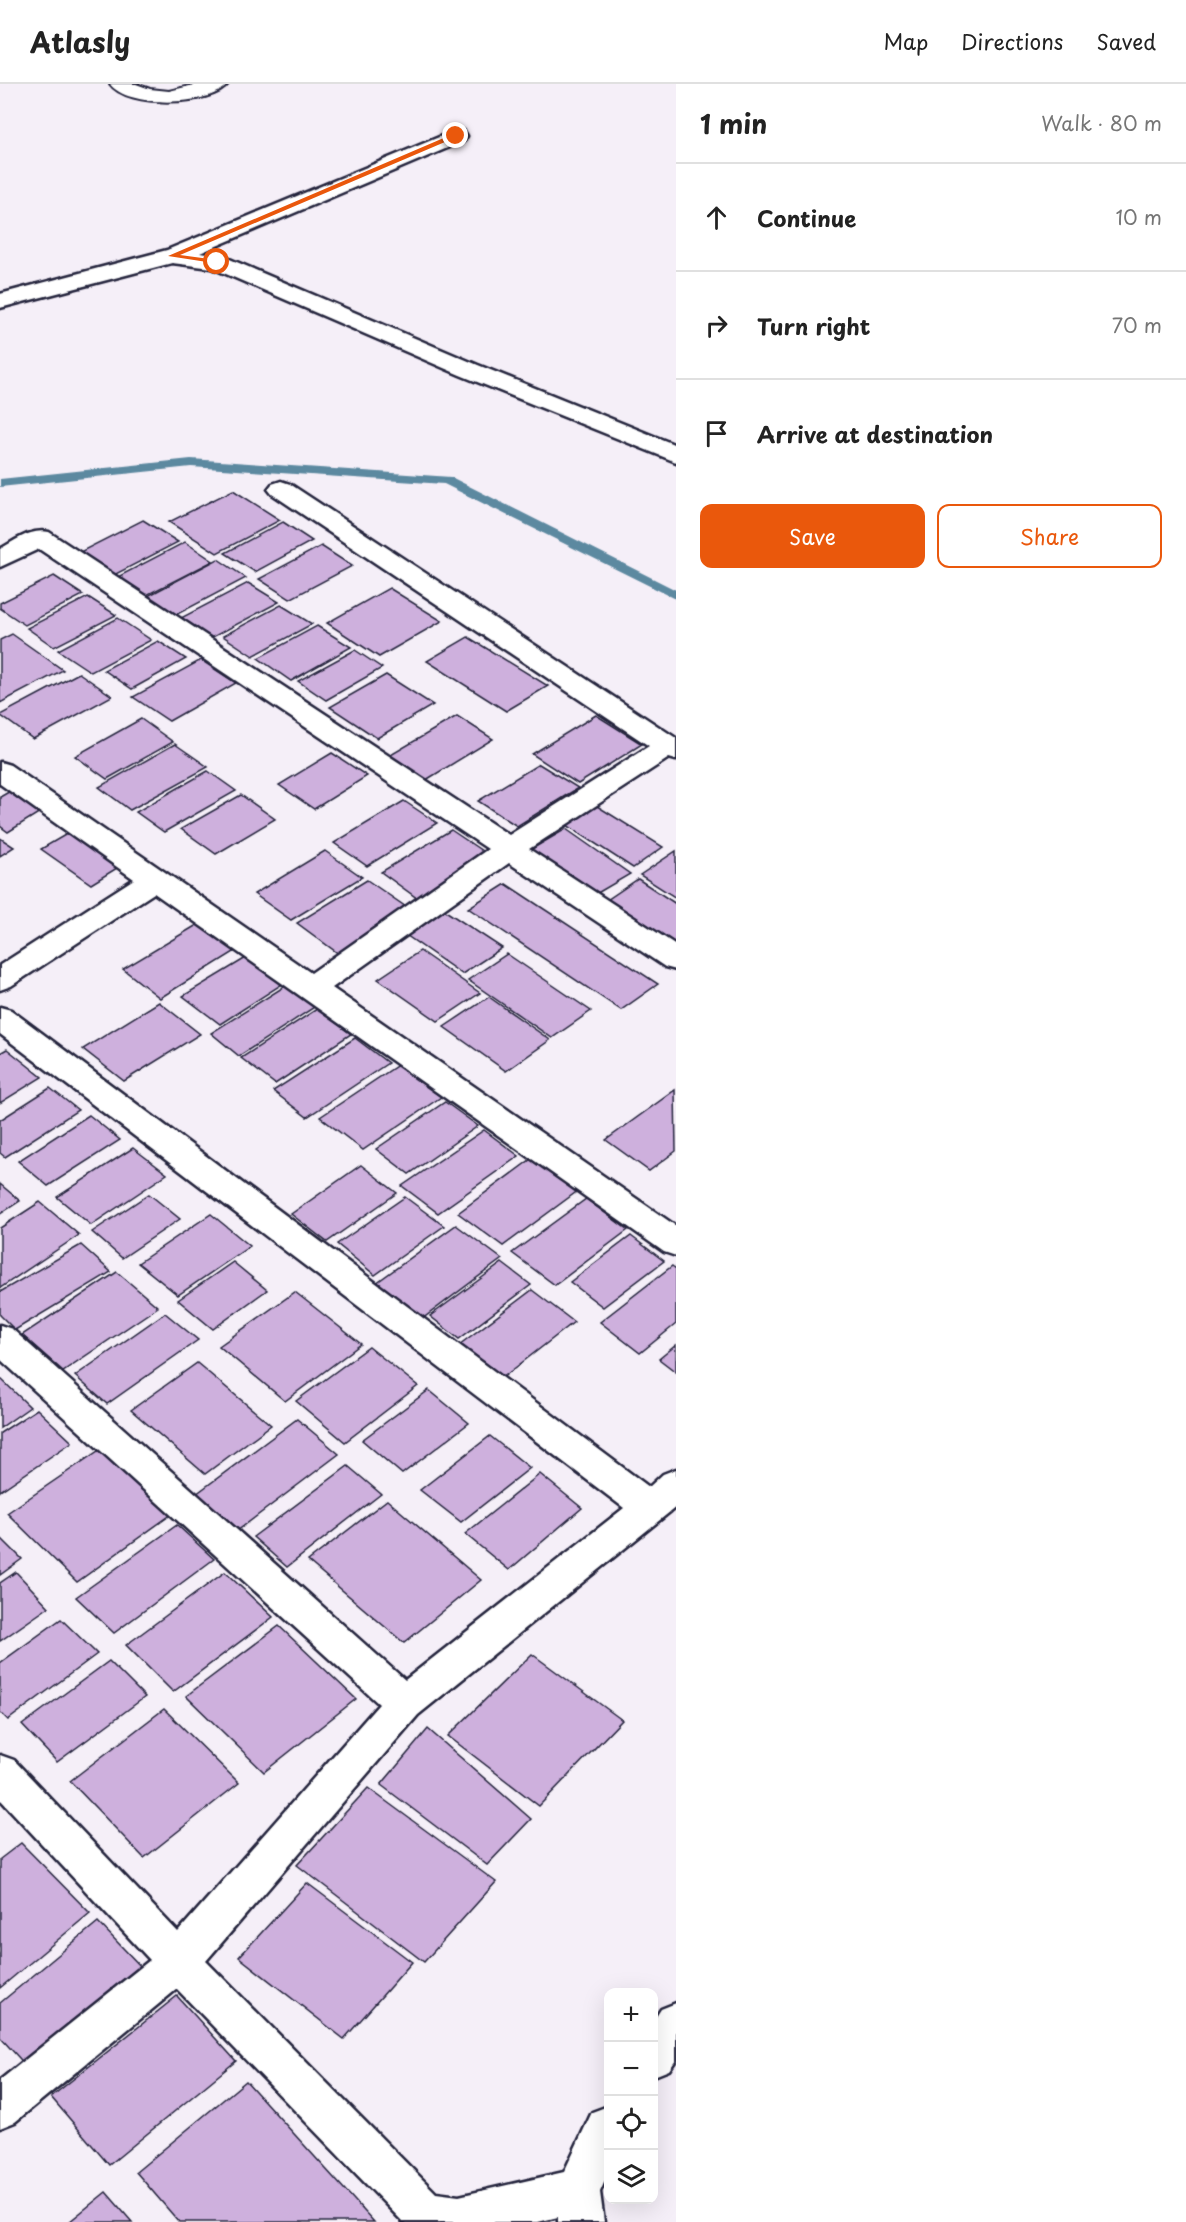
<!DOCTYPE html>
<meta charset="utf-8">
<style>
body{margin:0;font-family:"Playpen Sans",sans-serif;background:#f6f6f6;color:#222}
.controls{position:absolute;right:18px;bottom:18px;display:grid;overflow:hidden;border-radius:12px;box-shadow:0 6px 24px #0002}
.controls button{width:54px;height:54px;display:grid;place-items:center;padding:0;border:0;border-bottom:2px solid #e0e0e0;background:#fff;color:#222;font:30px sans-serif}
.stop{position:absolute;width:18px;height:18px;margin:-14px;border:4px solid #ea580c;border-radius:50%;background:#fff}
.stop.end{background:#ea580c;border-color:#fff;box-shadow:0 2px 6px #0008}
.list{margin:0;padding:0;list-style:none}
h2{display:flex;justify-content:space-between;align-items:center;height:78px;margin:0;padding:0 24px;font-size:26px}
h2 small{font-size:20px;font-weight:400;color:#767676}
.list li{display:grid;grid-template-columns:39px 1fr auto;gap:18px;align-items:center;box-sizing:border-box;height:108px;padding:0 24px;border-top:2px solid #e0e0e0}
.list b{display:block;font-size:22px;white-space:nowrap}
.list em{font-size:20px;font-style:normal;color:#767676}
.actions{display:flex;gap:12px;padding:18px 24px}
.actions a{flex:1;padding:14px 0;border:2px solid #ea580c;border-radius:12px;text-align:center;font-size:21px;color:#ea580c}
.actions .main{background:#ea580c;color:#fff}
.icon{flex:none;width:33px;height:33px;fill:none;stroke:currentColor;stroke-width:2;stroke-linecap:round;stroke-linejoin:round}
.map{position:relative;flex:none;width:676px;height:2138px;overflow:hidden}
header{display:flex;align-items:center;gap:36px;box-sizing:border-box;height:84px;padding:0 30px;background:#fff;border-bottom:2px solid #e0e0e0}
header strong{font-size:28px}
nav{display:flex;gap:33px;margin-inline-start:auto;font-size:21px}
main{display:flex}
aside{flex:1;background:#fff}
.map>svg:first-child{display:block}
</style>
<header>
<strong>Atlasly</strong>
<nav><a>Map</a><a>Directions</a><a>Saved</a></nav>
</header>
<main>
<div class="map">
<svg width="676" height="2138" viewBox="0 0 676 2138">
<rect width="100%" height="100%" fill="#f5eff8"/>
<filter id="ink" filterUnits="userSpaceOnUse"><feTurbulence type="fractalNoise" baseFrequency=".0167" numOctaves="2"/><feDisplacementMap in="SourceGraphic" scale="12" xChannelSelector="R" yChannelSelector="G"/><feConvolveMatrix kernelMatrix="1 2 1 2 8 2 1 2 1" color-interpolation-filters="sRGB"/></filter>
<g filter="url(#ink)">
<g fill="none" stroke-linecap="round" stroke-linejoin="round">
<path fill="#5c89a0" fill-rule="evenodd" d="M191,375L451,393L676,506V515L444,400L191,383L0,403V395Z"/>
</g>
<g fill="#ceb0dd" stroke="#22223b" stroke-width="1.5">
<path d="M233,406L280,436L217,469L169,438Z"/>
<path d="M143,436L178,458L112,492L78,469Z"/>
<path d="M283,438L312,457L255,488L225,469Z"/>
<path d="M185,458L213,477L137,516L108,498Z"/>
<path d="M321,462L352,482L290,515L259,495Z"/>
<path d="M218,475L246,494L170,534L142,515Z"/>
<path d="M54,492L83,511L25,541L0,524V519Z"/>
<path d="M248,499L279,518L211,554L181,534Z"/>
<path d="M389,504L442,537L379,573L327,539Z"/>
<path d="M88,513L116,531L54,563L27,544Z"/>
<path d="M281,521L312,540L253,572L223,552Z"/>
<path d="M118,534L151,556L91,588L58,566Z"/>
<path d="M317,542L351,563L291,597L258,574Z"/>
<path d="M12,550L63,586L0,619V556Z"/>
<path d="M468,553L548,602L506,627L427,577Z"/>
<path d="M158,557L186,575L132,605L104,586Z"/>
<path d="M355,566L382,584L326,616L298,597Z"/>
<path d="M201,576L236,599L169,637L133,613Z"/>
<path d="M79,589L112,612L33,655L0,631Z"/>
<path d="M386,591L433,621L377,654L330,623Z"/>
<path d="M596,631L642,660L578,700L532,670Z"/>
<path d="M457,632L493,655L426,696L389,672Z"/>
<path d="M141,635L173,658L107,695L75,672Z"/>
<path d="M175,660L208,683L130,726L99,703Z"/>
<path d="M332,669L367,692L314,725L279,701Z"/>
<path d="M539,680L578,704L517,742L478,717Z"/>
<path d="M208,687L236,707L164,748L136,728Z"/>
<path d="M14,705L45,725L8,748L0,742V713Z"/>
<path d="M241,711L275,735L216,770L181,745Z"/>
<path d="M404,717L437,739L367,782L334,759Z"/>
<path d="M589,717L663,763L633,784L559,736Z"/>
<path d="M566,745L630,790L594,811L530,766Z"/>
<path d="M451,746L491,773L421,817L381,788Z"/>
<path d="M72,747L122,781L91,800L41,765Z"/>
<path d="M0,754L14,763L0,772Z"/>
<path d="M325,767L362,793L291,836L254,810Z"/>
<path d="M676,767V814L640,791Z"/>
<path d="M638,795L676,820V869L601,820Z"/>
<path d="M367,796L409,825L339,870L297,839Z"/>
<path d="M506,800L658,900L621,926L468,824Z"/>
<path d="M441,824L502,864L462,890L403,849Z"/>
<path d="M202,838L239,865L160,914L123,885Z"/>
<path d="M420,867L480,909L438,937L378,895Z"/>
<path d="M507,870L591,927L552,954L468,896Z"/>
<path d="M251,871L287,897L220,940L183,912Z"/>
<path d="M290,899L319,920L239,972L211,949Z"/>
<path d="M489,913L550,956L506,987L444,943Z"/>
<path d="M159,918L200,950L124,997L83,965Z"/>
<path d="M317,925L351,950L275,1000L241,974Z"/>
<path d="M355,954L388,979L307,1033L273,1007Z"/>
<path d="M7,965L42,993L0,1019V969Z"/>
<path d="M398,981L441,1013L363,1066L320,1033Z"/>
<path d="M50,1004L78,1026L5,1073L0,1069V1036Z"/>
<path d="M675,1006L676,1067L649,1087L606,1056Z"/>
<path d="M445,1018L478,1042L409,1090L376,1065Z"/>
<path d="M89,1031L120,1056L48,1102L18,1077Z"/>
<path d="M484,1046L519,1072L438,1129L402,1102Z"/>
<path d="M133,1064L167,1090L91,1141L57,1113Z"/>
<path d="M534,1073L579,1106L503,1162L458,1129Z"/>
<path d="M361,1081L397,1109L327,1158L291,1130Z"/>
<path d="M0,1100L20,1117L0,1130Z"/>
<path d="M149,1110L180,1135L122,1174L92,1148Z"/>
<path d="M405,1113L444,1142L375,1191L337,1160Z"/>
<path d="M586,1115L628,1146L555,1201L512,1169Z"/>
<path d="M40,1118L79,1151L0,1204V1144Z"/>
<path d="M211,1130L250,1162L178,1211L138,1179Z"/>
<path d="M456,1141L502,1175L422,1235L376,1199Z"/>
<path d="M631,1152L664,1177L603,1223L570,1198Z"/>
<path d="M81,1161L111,1188L15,1246L0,1231V1208Z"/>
<path d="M233,1178L267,1206L213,1245L178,1216Z"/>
<path d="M502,1179L531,1201L459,1255L430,1232Z"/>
<path d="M672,1182L676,1185V1240L640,1269L600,1238Z"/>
<path d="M117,1188L158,1223L63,1287L22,1251Z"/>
<path d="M532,1206L574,1238L497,1298L455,1264Z"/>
<path d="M295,1208L361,1260L285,1317L219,1262Z"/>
<path d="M165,1229L198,1256L107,1320L75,1292Z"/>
<path d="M676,1261V1288L659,1275Z"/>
<path d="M369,1263L418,1302L345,1358L296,1317Z"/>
<path d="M197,1279L271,1341L205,1390L131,1326Z"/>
<path d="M0,1294L30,1323L0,1344Z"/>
<path d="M429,1306L469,1339L402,1390L362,1356Z"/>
<path d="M37,1325L72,1358L0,1407V1349Z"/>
<path d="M297,1335L339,1370L233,1450L192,1413Z"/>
<path d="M490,1352L530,1384L461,1438L420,1406Z"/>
<path d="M101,1365L172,1430L77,1498L7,1429Z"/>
<path d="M348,1382L381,1410L287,1483L253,1453Z"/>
<path d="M540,1390L582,1424L509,1486L465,1450Z"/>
<path d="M387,1416L481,1496L404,1559L308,1477Z"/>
<path d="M177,1441L214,1475L114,1549L76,1513Z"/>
<path d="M0,1453L22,1475L0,1491Z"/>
<path d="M16,1488L49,1523L0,1557V1499Z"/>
<path d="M225,1488L273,1533L173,1608L126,1561Z"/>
<path d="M61,1535L97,1570L8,1636L0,1628V1579Z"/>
<path d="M279,1542L356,1615L264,1688L186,1612Z"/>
<path d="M532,1570L622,1636L539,1722L448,1652Z"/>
<path d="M109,1577L145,1613L57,1678L22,1641Z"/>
<path d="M164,1625L239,1699L144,1774L70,1697Z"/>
<path d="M428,1645L531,1735L487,1781L381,1701Z"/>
<path d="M368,1704L496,1798L424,1878L297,1781Z"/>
<path d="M21,1759L90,1829L0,1904V1775Z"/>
<path d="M307,1799L412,1878L344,1955L239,1873Z"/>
<path d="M98,1838L145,1887L29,1985L0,1953V1919Z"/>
<path d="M177,1912L236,1977L109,2081L51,2013Z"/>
<path d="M246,1997L374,2138H179L136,2088Z"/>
<path d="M106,2108L132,2138H69Z"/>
</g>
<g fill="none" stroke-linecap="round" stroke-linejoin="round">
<g stroke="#22223b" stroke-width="4">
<path id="lane" d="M110,0H136L150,5L169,7L198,0H228C213,22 127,25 110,0Z"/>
</g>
<g stroke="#22223b" stroke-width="5">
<g id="street">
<path d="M456,46L464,47L467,52L464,57L200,169L225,173L478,281L676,361V378L460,291L212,184L172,179L0,224V210L167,166Z"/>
<path d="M281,397L290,400L676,654V676L669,674L529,765L676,861V886L665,883L509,779L332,904L676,1142V1172L664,1168L154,809L11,902L0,906V881L134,795L0,700V678L10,681L311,889L488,765L39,465L0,483V465C16,456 31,444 49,448L509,751L649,662L272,410L268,405L272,400Z"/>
<path d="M0,923L11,926L649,1403L663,1390L676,1385V1423L418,1631L206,1877L436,2109L459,2112L564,2088L592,2028L608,2022V2090L600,2108L604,2138H558V2133L538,2138H403L177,1905L15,2038L0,2044V1996L150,1876L0,1715V1671L14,1676L178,1848L379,1620L0,1275V1241L12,1245L405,1596L624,1424L0,950Z"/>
<path d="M676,1919V1976L669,1986L654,1992V1936L661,1925Z"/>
</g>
</g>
<use href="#lane" fill="#fff" fill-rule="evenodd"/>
<use href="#street" fill="#fff" fill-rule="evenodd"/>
</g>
</g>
<path fill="#ea580c" d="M453,50L459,52L180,171L217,176L220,180L168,172Z"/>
</svg>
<div class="controls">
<button>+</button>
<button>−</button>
<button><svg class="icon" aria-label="locate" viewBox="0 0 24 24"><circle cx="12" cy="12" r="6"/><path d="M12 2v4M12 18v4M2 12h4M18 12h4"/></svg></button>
<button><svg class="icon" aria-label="layers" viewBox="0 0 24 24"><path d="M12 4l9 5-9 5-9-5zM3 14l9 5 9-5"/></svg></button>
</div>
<div class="stop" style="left:217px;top:178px"></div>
<div class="stop end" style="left:456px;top:52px"></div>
</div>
<aside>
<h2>1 min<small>Walk · 80 m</small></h2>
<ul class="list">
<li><svg class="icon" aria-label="ahead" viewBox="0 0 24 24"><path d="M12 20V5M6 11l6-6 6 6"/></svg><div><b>Continue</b></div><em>10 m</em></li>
<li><svg class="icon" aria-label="right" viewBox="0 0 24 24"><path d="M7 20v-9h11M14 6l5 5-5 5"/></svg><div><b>Turn right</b></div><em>70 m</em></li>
<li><svg class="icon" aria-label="arrive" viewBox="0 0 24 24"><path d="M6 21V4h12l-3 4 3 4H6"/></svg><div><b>Arrive at destination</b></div></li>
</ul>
<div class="actions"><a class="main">Save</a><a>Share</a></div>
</aside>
</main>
